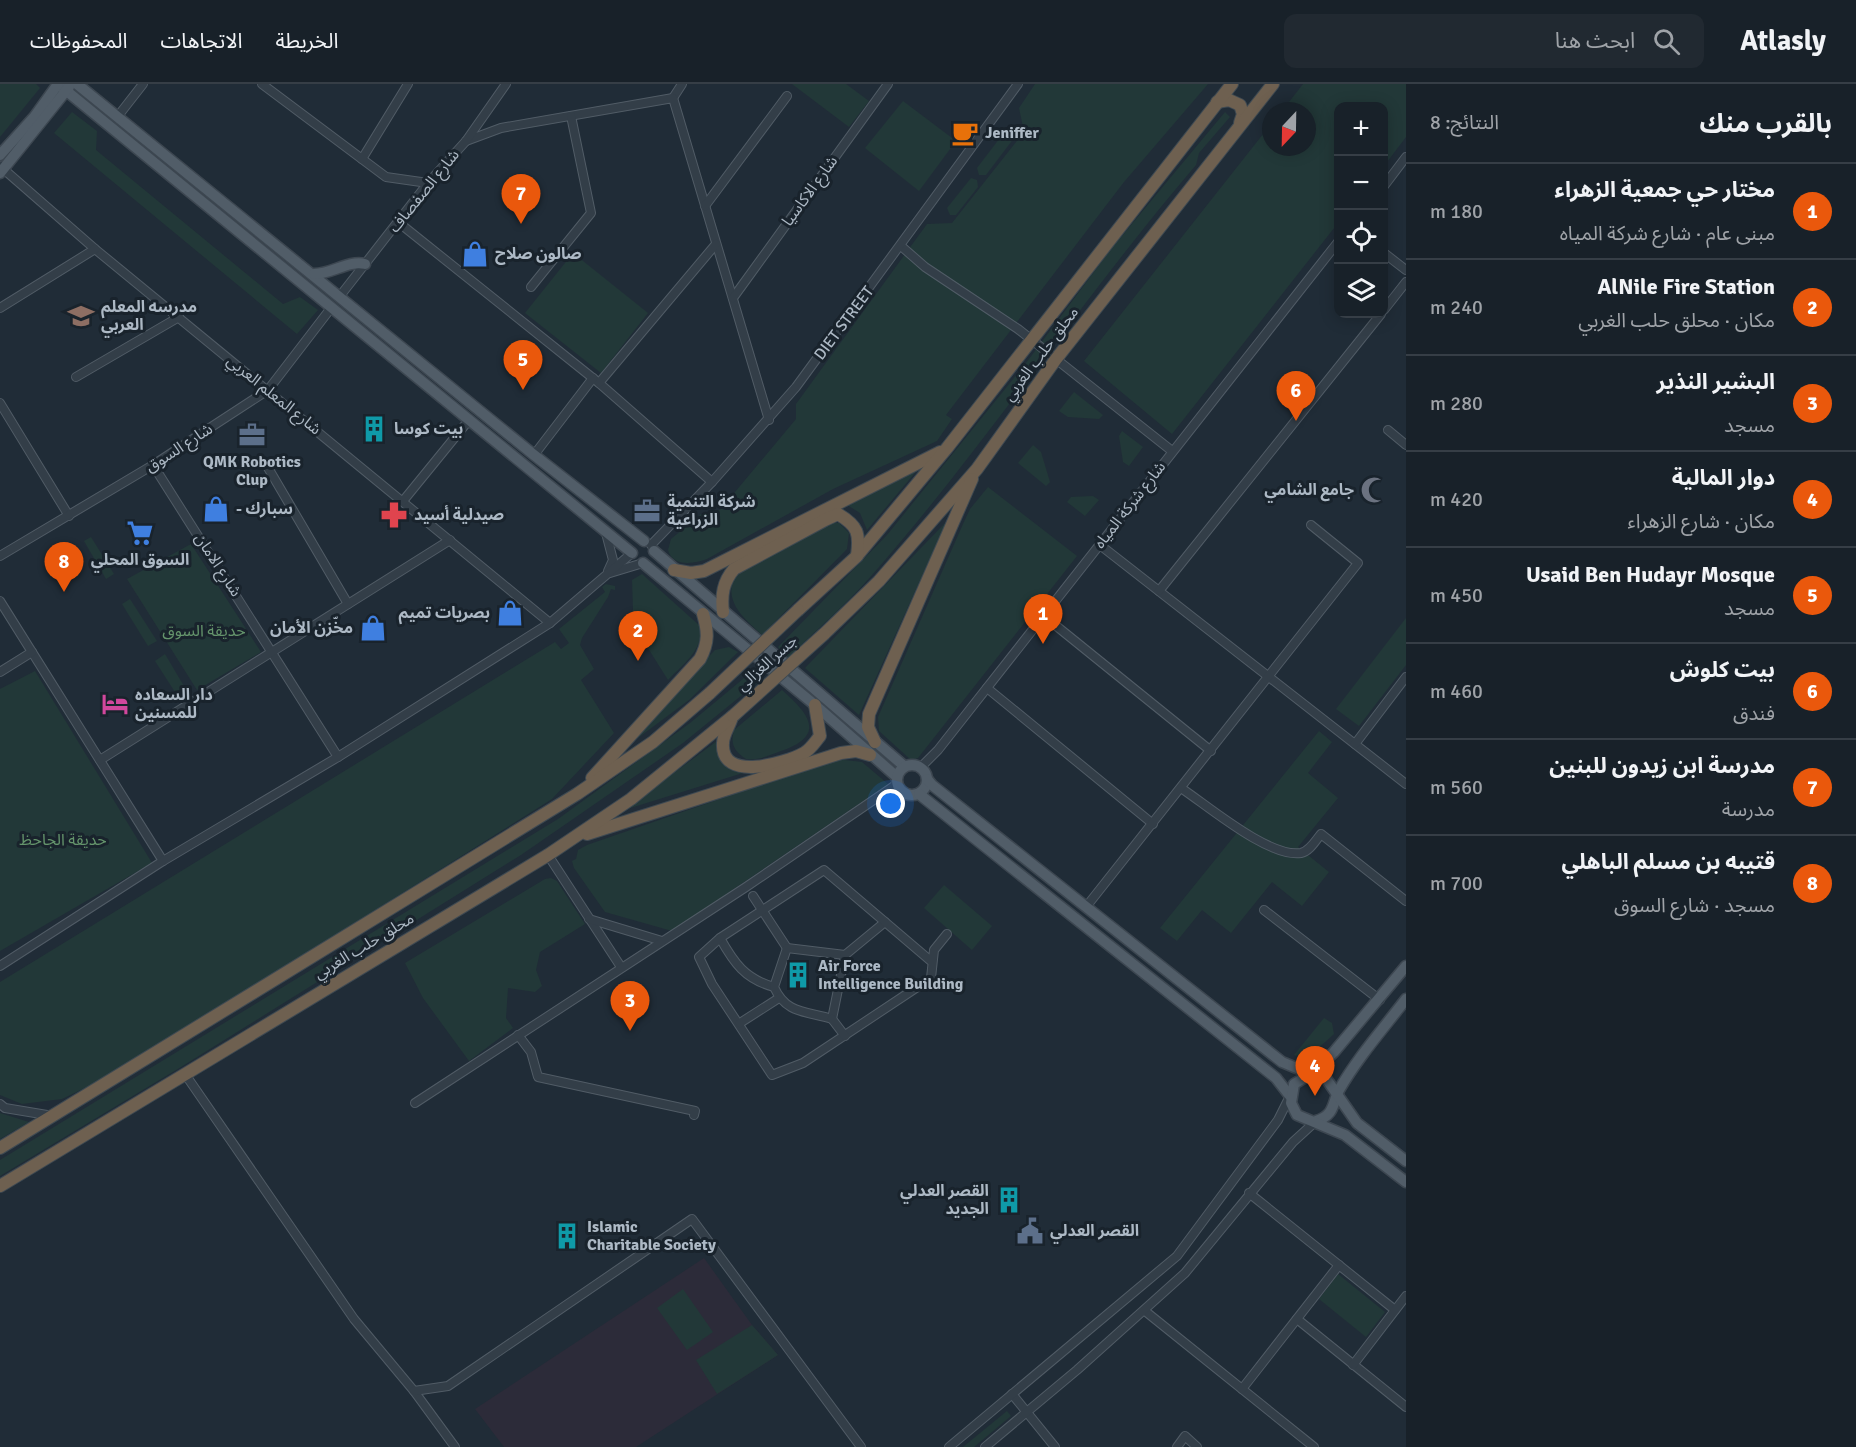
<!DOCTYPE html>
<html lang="ar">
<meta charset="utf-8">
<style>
body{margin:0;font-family:Signika,"Noto Sans Arabic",sans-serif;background:#212931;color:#f1f3f6;direction:rtl}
.controls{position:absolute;right:18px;top:18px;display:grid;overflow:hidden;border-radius:12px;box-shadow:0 3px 15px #0003}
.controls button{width:54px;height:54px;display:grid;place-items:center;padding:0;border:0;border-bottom:2px solid #363e46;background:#182129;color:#f1f3f6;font:30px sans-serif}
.compass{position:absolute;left:1262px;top:18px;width:54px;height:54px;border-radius:50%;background:#182129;box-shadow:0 3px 15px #0003;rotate:202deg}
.you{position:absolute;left:891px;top:720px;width:21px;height:21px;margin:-15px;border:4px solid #fff;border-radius:50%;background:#1a73e8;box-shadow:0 0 0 9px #1a73e833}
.badge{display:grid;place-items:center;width:39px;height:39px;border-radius:50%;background:#ea580c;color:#fff;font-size:20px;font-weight:700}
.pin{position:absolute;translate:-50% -50px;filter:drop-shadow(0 2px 3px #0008)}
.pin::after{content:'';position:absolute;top:32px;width:21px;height:18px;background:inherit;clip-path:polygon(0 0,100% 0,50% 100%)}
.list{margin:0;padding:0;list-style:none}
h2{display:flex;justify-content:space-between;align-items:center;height:78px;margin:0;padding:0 24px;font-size:26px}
h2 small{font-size:20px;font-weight:400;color:#9fa3a8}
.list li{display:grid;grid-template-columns:39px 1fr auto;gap:18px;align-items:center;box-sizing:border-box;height:96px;padding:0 24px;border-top:2px solid #363e46}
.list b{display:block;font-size:22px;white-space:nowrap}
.list p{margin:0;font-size:20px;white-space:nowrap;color:#9fa3a8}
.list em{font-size:20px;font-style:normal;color:#9fa3a8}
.icon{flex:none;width:33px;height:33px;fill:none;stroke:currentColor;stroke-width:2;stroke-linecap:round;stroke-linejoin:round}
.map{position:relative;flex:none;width:1406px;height:1363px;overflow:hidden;direction:ltr}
header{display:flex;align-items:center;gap:36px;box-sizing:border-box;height:84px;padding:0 30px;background:#182129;border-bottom:2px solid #363e46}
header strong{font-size:28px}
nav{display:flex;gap:33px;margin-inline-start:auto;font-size:21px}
.search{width:420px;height:54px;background:#212931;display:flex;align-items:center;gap:15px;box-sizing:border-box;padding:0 21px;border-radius:12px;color:#9fa3a8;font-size:22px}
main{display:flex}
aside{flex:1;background:#182129}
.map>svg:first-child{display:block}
</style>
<header>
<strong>Atlasly</strong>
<div class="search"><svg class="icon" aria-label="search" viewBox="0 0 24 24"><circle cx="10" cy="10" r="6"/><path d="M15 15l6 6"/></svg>ابحث هنا</div>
<nav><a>الخريطة</a><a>الاتجاهات</a><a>المحفوظات</a></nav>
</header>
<main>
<aside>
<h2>بالقرب منك<small>النتائج: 8</small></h2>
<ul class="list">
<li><span class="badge">1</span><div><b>مختار حي جمعية الزهراء</b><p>مبنى عام · شارع شركة المياه</p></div><em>180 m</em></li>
<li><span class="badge">2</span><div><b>AlNile Fire Station</b><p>مكان · محلق حلب الغربي</p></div><em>240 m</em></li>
<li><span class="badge">3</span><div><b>البشير النذير</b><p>مسجد</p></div><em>280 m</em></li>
<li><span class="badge">4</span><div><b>دوار المالية</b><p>مكان · شارع الزهراء</p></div><em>420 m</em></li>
<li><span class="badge">5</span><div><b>Usaid Ben Hudayr Mosque</b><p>مسجد</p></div><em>450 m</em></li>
<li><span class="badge">6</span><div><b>بيت كلوش</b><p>فندق</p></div><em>460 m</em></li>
<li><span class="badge">7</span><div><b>مدرسة ابن زيدون للبنين</b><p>مدرسة</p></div><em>560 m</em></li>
<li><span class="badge">8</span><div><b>قتيبه بن مسلم الباهلي</b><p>مسجد · شارع السوق</p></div><em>700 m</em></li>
</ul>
</aside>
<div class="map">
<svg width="1406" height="1363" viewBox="0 0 1406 1363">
<rect width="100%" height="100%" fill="#202c37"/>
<path fill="#2c2b39" d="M704,1174L752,1241L778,1271L636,1363H504L475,1325Z"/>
<g fill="#223838">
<path d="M0,0H36L40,4L0,53Z"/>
<path d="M792,0H846L869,17L849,43Z"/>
<path d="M1035,0H1208L1124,98L946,331L952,335L937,357L833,405L707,475C694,480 672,483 668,466L671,455L701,430L720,426L796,335V320L927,140L952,139L1024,48L1019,24Z"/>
<path d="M1303,0H1406V53L1384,82V22H1338V139L1172,350L1084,277L1271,40V63H1307V27H1282Z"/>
<path d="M903,17L956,57L919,107L865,64Z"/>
<path d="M72,28L97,47L96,66L283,220L300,213L318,226L297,250L54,49Z"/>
<path d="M1225,28L1230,33L1199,69L1196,81C1083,213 987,360 872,491C847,520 816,546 788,574L778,563L887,451L1026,279L1111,165Z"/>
<path d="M1006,46L1012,47L1014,52L1011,58L986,91H979L977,84Z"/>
<path d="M971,94L977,96L978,103L956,131H950L947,124Z"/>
<path d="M573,169L648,229L601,289L525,229Z"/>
<path d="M1074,308L1103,331L1099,335L1068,333L1059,327Z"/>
<path d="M1122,347L1143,363L1129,382L1123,378L1119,352Z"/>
<path d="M1033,361L1041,368L1050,398L1046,402L1018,379Z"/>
<path d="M919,384L867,446L860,429L844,419Z"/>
<path d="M988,403L1077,472L918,674L911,676L879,647L878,633L963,440L970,425Z"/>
<path d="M1093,412L1099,416L1085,432L1067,418L1071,413Z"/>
<path d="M947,437L859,631L805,584Z"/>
<path d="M831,439H839L849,449L847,465L762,551C742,532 722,517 736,488Z"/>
<path d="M91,453L114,490L106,495L84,457Z"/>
<path d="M191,460L261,568L197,606L127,495Z"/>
<path d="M642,490L700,542C705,565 682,581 668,596L629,534L633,526L632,496Z"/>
<path d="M606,500L615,502V506L611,505L608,513L582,554L580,561L594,585L581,596L614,649L552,715L116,989L62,1015L22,1020L0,1011V898L555,558L561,565L569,559L559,545L605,508L602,503Z"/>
<path d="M130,515L157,557L148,562L122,520Z"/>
<path d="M1406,534V581L1359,642L1336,625Z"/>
<path d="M729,563L738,568L689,616L615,671L715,566Z"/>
<path d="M165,570L191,614L182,619L155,577Z"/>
<path d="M755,585L763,594L683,659L521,771L181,983L0,1092V1076L558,735L690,639Z"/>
<path d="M35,587L152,779L0,867V605Z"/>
<path d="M782,606C809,630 827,651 781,667C770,671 758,677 746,675C734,667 730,660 734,646Z"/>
<path d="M1319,647L1332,658L1308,689L1338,714L1298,763L1329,788L1302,822L1272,798L1231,849L1202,826L1177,857L1160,844Z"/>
<path d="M717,657C717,672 730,685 743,689L624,726Z"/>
<path d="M836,675L862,678L888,700L672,847L605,828L574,784L572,777L576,775L578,766L587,761Z"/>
<path d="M551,794L557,797L585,840L540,868L536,886L542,902L535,908L508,904L506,934L513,944L469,977L423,914L405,879L545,795Z"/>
<path d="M944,801L992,842L972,866L924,824Z"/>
<path d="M1324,934L1332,939L1334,950L1315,967L1296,972L1294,971Z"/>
<path d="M0,1029L29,1038L0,1055Z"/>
<path d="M1338,1190L1385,1228L1366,1253L1319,1215Z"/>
<path d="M683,1205L713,1248L687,1266L657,1224Z"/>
<path d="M752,1241L778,1271L717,1310L696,1276Z"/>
<path d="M1007,1327L1011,1332L974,1363H963Z"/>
</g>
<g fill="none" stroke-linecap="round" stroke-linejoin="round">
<g stroke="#515c66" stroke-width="10">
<g id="minor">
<path d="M262,0L386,93L428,99"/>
<path d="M673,14L682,0"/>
<path d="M118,32L143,0"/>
<path d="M466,57L501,44L673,14L769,336"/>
<path d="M362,75L408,0"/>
<path d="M0,82L95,165L550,539"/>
<path d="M1384,102L1406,73"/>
<path d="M705,122L787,12"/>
<path d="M398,138L599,299L712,398"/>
<path d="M901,162L925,183L1018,245L1172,367"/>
<path d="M1384,169L1406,186"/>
<path d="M531,203L591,129L571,32"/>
<path d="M340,212L428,99L466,57L506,0"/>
<path d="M733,214L888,0"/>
<path d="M0,224L95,165"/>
<path d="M1384,226L1406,198"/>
<path d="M76,293L179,233"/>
<path d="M599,299L716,160"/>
<path d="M0,319L69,432"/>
<path d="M1388,346L1406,361"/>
<path d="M534,371L593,294"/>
<path d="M153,381L338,673"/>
<path d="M267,382L348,520"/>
<path d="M403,417L469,336"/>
<path d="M606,449L613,476L608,487"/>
<path d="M651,461L712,398L796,303L1018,0"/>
<path d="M1100,461L1406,700"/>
<path d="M0,472L153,381L268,306L331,224"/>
<path d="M610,489L643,479"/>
<path d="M1159,507L1381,230"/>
<path d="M0,517L163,777"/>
<path d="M1044,532L1211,667"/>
<path d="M0,588L32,568"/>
<path d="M987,604L1153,740"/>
<path d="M1355,660L1406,593"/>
<path d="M100,676L450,456"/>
<path d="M921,683L938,666L1338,158"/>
<path d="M1181,704C1208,722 1269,774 1301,769C1310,767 1316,756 1321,750L1406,817"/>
<path d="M548,771L621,883"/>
<path d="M753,812L787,864"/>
<path d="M1086,823L1358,479L1311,441"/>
<path d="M1264,826L1380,916"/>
<path d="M589,835L662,857"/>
<path d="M720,854C734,879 745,895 774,903"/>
<path d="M787,864L845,871L832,935C806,927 786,930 774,903Z"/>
<path d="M845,871L885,838"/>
<path d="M932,878L824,786L720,854L699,873L712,900L772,991L803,979L931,894L934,866L947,850"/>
<path d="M0,882L163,777L338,673L550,539L632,469"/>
<path d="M832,935L845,952"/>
<path d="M740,939L779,914"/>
<path d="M518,951L531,968L538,993L695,1027L694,1031"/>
<path d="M185,990L354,1235L414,1307L455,1363"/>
<path d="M415,1019L746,803L897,700"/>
<path d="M0,1020L5,1024L53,1032"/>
<path d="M1249,1109L1395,1226"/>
<path d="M1145,1227L1314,1363"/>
<path d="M1297,1235L1406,1323"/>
<path d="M1353,1281L1406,1212"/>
<path d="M1242,1305L1339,1181"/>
<path d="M414,1307L448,1302L692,1135L861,1363"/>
<path d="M1012,1310L1055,1363"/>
<path d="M949,1363L1177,1172L1278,1036L1290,1012"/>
<path d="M985,1363L1077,1286L1185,1189L1293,1058L1316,1037"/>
<path d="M1177,1363L1185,1352L1197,1363"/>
</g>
</g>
<g stroke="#3d4751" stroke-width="13">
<g id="major">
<path d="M58,0L632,469"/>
<path d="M77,0L534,371L644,457"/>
<path d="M0,71L35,32L58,0"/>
<path d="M0,89L69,3"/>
<path d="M314,190C332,190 348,176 365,180"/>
<path d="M654,467L904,682"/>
<path d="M643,479L815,621L897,693"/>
<circle cx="912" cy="696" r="15"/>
<path d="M927,695L932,701L1282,978L1311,990L1334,968L1406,882"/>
<path d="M919,710L1276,994L1290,1012"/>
<path d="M1316,1037C1335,1031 1332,1020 1339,1006C1358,973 1383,945 1406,915"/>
<path d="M1406,1077L1357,1039L1325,993L1311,990L1294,1000L1291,1019L1297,1031L1345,1051L1406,1098"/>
</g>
</g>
<g stroke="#3e4952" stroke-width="14">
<g id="highway">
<path d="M1217,18L1229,16L1240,21L1243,30L1240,39"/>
<path d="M674,486L691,489L704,487L940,368"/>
<path d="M798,526L856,473L947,364L1232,0"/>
<path d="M723,528C721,511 723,498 734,485L825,436L838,430C858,442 860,449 857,472"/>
<path d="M824,550L879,497L977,385L1056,275L1273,0"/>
<path d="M732,633C730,641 723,651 723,659C720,699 786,679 804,669C811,665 815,658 820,652L815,621"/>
<path d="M875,658L868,643L869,630L972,395"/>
<path d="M592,694L700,575C709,558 708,547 703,530"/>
<path d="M587,750L841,669L856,667L870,671"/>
<path d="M0,1064L577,710L653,658L710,609"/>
<path d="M0,1102L548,771L631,715L733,632"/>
</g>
</g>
<use href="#minor" stroke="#333e48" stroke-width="8"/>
<use href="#major" stroke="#515d68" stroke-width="10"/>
<use href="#highway" stroke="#6e6050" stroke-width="12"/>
<g stroke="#3e4952" stroke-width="14" stroke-linecap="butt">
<g id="highway-bridge">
<path d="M710,609L798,526"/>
<path d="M733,632L824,550"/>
</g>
</g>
<use href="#highway-bridge" stroke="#6e6050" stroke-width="12"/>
</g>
<defs>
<g id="cafe-bare" transform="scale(2.07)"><path d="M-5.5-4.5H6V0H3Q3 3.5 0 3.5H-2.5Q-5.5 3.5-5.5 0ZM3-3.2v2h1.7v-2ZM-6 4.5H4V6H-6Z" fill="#e8710a" stroke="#19232c" stroke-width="2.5" paint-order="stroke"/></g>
<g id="shop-bare" transform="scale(2.07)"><path d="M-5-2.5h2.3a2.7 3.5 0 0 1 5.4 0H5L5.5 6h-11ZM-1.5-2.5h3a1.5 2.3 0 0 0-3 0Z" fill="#3f7fe0" stroke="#19232c" stroke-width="2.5" paint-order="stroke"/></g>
<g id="school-bare" transform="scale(2.07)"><path d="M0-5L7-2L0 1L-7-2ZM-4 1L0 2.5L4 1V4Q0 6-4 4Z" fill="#8d6e63" stroke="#19232c" stroke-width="2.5" paint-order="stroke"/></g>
<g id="building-bare" transform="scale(2.07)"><path d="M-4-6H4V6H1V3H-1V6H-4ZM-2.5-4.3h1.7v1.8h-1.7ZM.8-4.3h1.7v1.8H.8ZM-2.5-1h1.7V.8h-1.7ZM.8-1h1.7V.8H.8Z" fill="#0f9aa8" stroke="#19232c" stroke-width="2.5" paint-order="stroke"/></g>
<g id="office-bare" transform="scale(2.07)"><path d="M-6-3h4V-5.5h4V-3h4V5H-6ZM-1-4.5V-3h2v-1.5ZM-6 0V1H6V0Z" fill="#5c6f8a" stroke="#19232c" stroke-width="2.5" paint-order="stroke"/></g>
<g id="mosque-bare" transform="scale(2.07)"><path d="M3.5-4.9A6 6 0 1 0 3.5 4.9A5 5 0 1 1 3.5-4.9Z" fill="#6b7280" stroke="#19232c" stroke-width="2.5" paint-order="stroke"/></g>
<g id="pharmacy-bare" transform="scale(2.07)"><path d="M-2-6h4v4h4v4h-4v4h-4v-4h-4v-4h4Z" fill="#e0444e" stroke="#19232c" stroke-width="2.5" paint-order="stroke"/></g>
<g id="supermarket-bare" transform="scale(2.07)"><path d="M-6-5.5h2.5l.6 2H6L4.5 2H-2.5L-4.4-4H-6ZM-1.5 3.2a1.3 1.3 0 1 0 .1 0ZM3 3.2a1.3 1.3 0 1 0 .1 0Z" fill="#3f7fe0" stroke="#19232c" stroke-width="2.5" paint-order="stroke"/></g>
<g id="hotel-bare" transform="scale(2.07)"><path d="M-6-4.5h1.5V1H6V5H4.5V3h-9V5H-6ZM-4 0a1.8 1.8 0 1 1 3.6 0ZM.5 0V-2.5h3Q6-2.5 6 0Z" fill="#d1479c" stroke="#19232c" stroke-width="2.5" paint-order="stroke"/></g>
<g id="civic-bare" transform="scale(2.07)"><path d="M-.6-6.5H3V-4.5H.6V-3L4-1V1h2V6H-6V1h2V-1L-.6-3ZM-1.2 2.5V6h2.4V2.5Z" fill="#5c6f8a" stroke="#19232c" stroke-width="2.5" paint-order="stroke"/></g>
</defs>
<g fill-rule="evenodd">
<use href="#cafe-bare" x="965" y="49"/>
<use href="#shop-bare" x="475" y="170"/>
<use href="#school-bare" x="81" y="232"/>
<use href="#building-bare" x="374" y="345"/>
<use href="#office-bare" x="252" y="351"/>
<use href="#mosque-bare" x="1374" y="406"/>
<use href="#shop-bare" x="216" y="425"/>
<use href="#office-bare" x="647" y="427"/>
<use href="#pharmacy-bare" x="394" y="431"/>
<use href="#supermarket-bare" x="140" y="449"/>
<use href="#shop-bare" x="510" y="529"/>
<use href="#shop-bare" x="373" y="544"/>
<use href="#hotel-bare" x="115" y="620"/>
<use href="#building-bare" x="798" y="891"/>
<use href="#building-bare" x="1009" y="1116"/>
<use href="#civic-bare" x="1030" y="1147"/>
<use href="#building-bare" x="567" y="1152"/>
</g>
<g text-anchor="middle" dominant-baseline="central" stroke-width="6" stroke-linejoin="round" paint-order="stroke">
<g font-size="16" font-weight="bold" fill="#adb9c5" stroke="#19232c" text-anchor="start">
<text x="985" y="49">Jeniffer</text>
<text x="495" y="170">صالون صلاح</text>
<text x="101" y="223">مدرسه المعلم<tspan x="101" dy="18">العربي</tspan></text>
<text x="394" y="345">بيت كوسا</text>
<text x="252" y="378" text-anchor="middle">QMK Robotics<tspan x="252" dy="18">Clup</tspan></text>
<text x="1354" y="406" text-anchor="end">جامع الشامي</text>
<text x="667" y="418">شركة التنمية<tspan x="667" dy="18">الزراعية</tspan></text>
<text x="236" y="425">- سبارك</text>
<text x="414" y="431">صيدلية أسيد</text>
<text x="140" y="476" text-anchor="middle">السوق المحلي</text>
<text x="490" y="529" text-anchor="end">بصريات تميم</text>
<text x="353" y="544" text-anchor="end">مخّزن الأمان</text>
<text x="135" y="611">دار السعاده<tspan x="135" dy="18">للمسنين</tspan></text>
<text x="818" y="882">Air Force<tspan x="818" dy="18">Intelligence Building</tspan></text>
<text x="989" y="1107" text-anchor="end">القصر العدلي<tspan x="989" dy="18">الجديد</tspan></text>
<text x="587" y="1143">Islamic<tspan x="587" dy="18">Charitable Society</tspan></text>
<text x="1050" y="1147">القصر العدلي</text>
</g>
<g font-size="16" fill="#adb9c5" stroke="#19232c">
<text transform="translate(424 107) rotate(-51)">شارع الصفصاف</text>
<text transform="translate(810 107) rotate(-54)">شارع الاكاسيا</text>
<text transform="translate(844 239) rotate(-53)">DIET STREET</text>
<text transform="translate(1041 270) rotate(-53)">محلق حلب الغربي</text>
<text transform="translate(274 311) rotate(39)">شارع المعلم العربي</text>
<text transform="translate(179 364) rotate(-33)">شارع السوق</text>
<text transform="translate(1130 421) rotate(-52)">شارع شركة المياه</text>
<text transform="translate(218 481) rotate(57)">شارع الامان</text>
<text transform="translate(767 579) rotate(-42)">جسر الغزالي</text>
<text transform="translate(364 862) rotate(-31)">محلق حلب الغربي</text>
</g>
<g font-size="16" fill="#65956c" stroke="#19232c">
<text x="204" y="547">حديقة السوق</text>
<text x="63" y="756">حديقة الجاحظ</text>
</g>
</g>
</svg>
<div class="controls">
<button>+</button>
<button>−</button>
<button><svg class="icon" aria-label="locate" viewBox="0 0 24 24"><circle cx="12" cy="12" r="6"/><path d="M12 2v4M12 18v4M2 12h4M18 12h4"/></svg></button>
<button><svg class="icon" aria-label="layers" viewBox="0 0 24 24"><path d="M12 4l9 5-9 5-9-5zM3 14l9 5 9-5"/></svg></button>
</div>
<svg class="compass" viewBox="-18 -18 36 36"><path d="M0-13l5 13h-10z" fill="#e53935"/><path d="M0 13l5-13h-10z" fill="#9fa3a8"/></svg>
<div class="you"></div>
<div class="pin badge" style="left:1043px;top:560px">1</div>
<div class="pin badge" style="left:638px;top:577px">2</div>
<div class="pin badge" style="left:630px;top:947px">3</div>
<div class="pin badge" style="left:1315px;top:1012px">4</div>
<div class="pin badge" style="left:523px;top:306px">5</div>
<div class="pin badge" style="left:1296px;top:337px">6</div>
<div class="pin badge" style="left:521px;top:140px">7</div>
<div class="pin badge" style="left:64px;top:508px">8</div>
</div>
</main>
